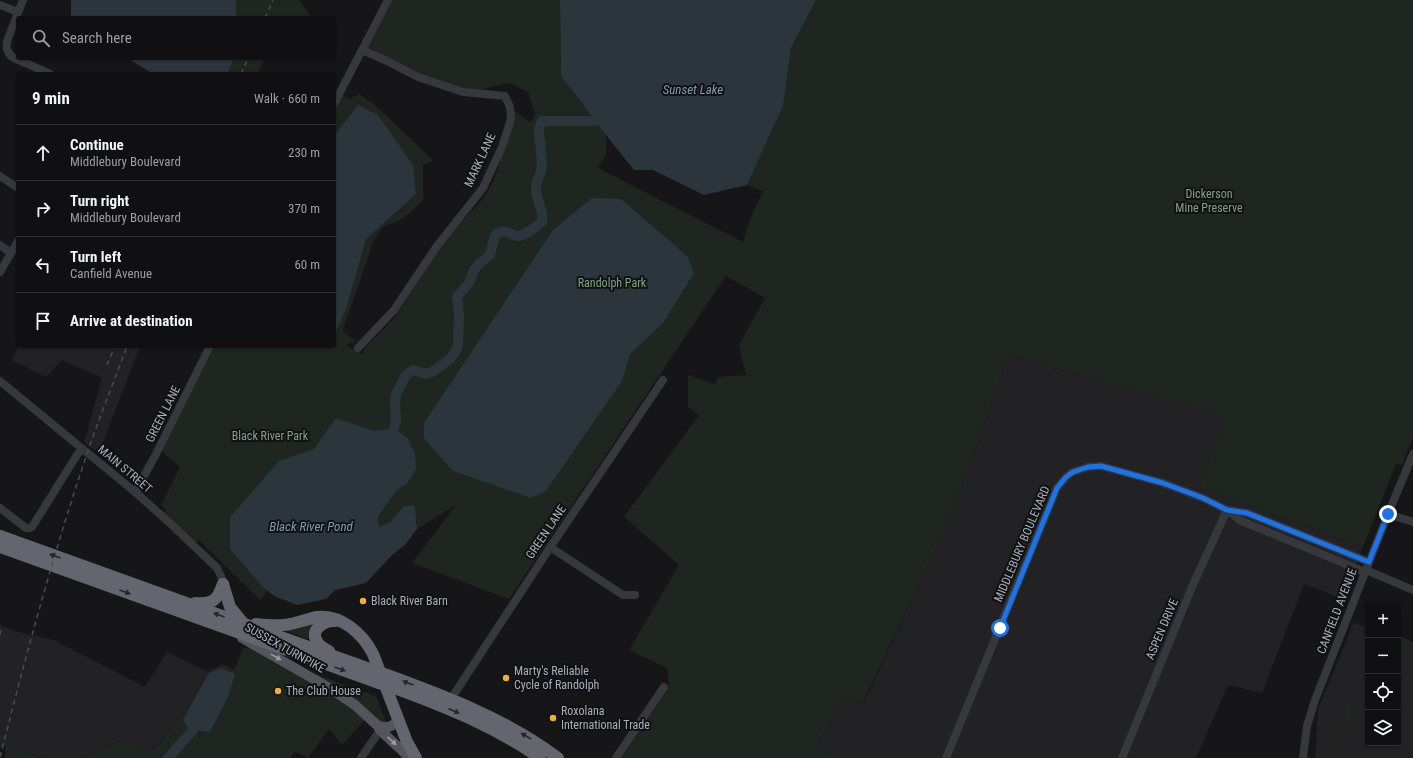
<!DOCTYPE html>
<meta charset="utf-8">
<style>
body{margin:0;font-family:"Roboto Condensed",sans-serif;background:#1e1e20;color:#f1f3f6}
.controls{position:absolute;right:12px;bottom:12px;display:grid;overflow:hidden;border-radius:4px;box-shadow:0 1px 3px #0004}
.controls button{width:36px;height:36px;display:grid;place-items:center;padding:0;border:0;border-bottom:1px solid #303032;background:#101012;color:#f1f3f6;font:20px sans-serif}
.stop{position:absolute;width:12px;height:12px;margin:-9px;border:3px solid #1a73e8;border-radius:50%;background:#fff}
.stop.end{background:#1a73e8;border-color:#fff;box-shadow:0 1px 4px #0008}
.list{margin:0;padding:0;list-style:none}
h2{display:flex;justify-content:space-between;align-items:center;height:52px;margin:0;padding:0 16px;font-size:17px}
h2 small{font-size:13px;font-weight:400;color:#9c9d9f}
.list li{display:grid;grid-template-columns:26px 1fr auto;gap:12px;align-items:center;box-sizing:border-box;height:56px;padding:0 16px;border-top:1px solid #303032}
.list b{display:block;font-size:15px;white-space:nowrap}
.list p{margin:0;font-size:13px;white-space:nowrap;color:#9c9d9f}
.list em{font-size:13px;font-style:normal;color:#9c9d9f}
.icon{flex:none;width:22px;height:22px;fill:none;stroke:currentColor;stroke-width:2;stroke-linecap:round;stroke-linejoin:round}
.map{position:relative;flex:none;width:1413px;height:758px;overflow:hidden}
.search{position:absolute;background:#101012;box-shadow:0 1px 3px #0004;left:16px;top:16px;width:320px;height:44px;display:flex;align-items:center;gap:10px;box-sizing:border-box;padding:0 14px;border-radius:4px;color:#9c9d9f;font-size:15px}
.panel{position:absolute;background:#101012;box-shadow:0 1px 3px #0004;left:16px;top:72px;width:320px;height:276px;border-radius:4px}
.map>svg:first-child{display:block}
</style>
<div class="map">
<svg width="1413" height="758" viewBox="0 0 1413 758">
<rect width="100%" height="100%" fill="#161618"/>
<g fill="#222225">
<path d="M19,346H140L99,453L84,442L102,378L62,360L46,377L12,360Z"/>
<path d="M1008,355L1225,417L1199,487L1363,547L1342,599L1304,584L1262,693L1228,685L1196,758H839L815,749L843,700L864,703L944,531L972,459Z"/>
<path d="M1354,622L1368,628V743H1398V640L1413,646V758H1315L1318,709Z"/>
<path d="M0,625L14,631L54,640L145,687L167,652L208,672L177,723L150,751L119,741L84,758H43L6,746L0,747Z"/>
</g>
<g fill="#1e261f">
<path d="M236,0H299L312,18H236Z"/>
<path d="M390,0H560L561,76L606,135V155L598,168L743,242L750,219L763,191L747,185L783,106L791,48L816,0H1413V437L1402,465L1396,464L1363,547L1199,487L1225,417L1008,355L972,459L944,531L863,703L843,700L815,748L839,758H621L669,687L667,668L629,650L679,565L624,517L699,415L688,407V375L715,384L718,377L746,375L739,345L765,298L726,276L509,599L412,563L456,505L417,529L415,506H404L390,522L379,527L378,517L396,491L407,484L415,453L408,438L394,428L388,429L260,600L199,540L195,543L163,514L166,510L161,505L180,467L161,451L213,350L212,349L214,346H334V110L342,95L349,99L359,94L375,105L432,159V162L423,165V197L425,198L410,213L398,221L383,227L374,240L343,329V331L356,342L349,343L346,345L364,355V349L395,317L448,236L483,199L492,184L497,172L513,110L530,122L535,115L528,92L509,83L461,94L366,47Z"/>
<path d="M234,58H265L258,74H227Z"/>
<path d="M318,620L310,640L280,628Z"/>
<path d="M1398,635L1413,642V656L1398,649Z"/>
<path d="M243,648L255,649L296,667L376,696L392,738L368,716L342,745L329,729L308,758L294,751L291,758H84L119,741L151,751L177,723L208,672L223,664L234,670Z"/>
<path d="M1352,698L1362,702L1358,701L1337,753L1341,754L1340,757L1335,755V751L1347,703L1349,700Z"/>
<path d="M6,746L43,758H5Z"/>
</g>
<g fill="#2c353c">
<rect x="71" y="0" width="165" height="18"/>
<path d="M560,0H816L791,48L783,106L747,185L704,195L653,170H634L606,135L561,76Z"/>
<path d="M127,58H234L227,74H153Z"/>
<path d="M358,105L378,115L413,165L416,194L366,239L346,309L334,336V136Z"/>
<path d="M592,198L621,199L687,256L694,273L663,323L630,354L622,381L546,491L531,498L453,471L424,438V423L553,230Z"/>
<path d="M336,418L374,431L394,428L408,438L415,453L416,469L407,484L396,491L378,517L379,527L390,522L404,506H415L417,529L405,545L392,555L366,583L335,590L326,599L297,605L274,596L263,587L230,549V517L279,461L314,449Z"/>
<path d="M222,668L235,674L228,697L210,732L188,728L183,720L209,673Z"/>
</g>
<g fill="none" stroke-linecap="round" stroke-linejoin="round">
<g stroke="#2c353c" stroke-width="10">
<path d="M539,129L542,121H595"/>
<path d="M394,428L396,421L395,402L396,394L406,375L413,370L426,374L432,372L450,359L456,351L458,345L459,315L457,297L469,283L474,270L479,264L490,255L494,238L497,233L505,231L516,236H520L527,233L542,222C544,210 536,200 536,189C535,182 540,177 541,171C543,158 540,146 539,133"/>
<path d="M168,758L194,729"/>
</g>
<g stroke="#37383d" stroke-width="8">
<path d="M23,0L7,41C6,48 7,52 12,57L50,74"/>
<path d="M0,5L18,12"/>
<path d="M334,104L388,0"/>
<path d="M0,176L18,188"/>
<path d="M0,245L11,253"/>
<path d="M0,272L18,241"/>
<path d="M358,348L394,310L437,246L483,188L502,147L511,119L510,107L505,96L463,92L418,77L385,60L362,50"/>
<path d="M0,381L135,492L172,525L217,568L221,576L223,584"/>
<path d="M135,492L155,456L210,346"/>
<path d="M0,508L26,528H29L32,527L77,455L82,449"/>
<path d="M1228,510L1239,520L1365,572"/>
<path d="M1388,514L1413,522"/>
<path d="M550,547L623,595H635"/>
<path d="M1366,570L1413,590"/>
<path d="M451,699L553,543L663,380"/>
<path d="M361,758L380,730"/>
<path d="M616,758L664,687"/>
<path d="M946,758L1057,488L1066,477L1073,472L1088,467L1101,466L1163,483L1203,498L1227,510L1247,513L1369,562"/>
<path d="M1122,758L1192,587L1227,510"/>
<path d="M1303,758L1307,726L1315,700L1388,514L1413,454"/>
</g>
<g stroke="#53555c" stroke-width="10">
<path d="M242,638L333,690L355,705L378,726L380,730L410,758"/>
<path d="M378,726C387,728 393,728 398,719"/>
</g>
<g stroke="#63666e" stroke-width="12">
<path d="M0,536L375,671"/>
<path d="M0,547L379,683"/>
<path d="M223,584L230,607L243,623"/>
<path d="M195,603C213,604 217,601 223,584"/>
<path d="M256,624C266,625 275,626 284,625C296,624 306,619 317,617C341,614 363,634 373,654L407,742L416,758"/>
<path d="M329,651C325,649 321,647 318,643C308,630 324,621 335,621"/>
<path d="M387,675C447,697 506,719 558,758"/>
<path d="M392,687C444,706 494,726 540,758"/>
</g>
<g stroke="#4a4c52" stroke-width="1.5" stroke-dasharray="5 4" stroke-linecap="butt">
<path d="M265,18L273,0"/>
<path d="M241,74L248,58"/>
<path d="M107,365L115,346"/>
<path d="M0,635L1,629"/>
<path d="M0,757C26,655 53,554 87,454C99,418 114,382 127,346"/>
</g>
<g stroke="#63666e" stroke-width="12">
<path d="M375,671L387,675"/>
<path d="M379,683L392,687"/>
</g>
</g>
<defs><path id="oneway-solid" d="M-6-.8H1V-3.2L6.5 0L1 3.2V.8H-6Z"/></defs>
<g fill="#26262a">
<use href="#oneway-solid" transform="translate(55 556) rotate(-161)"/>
<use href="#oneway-solid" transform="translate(125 592) rotate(20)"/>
<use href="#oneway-solid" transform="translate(219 615) rotate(-160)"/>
<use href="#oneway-solid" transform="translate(340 669) rotate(20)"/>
<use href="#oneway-solid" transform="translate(408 683) rotate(-160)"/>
<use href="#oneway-solid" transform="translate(454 711) rotate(23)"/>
<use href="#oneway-solid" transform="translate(526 736) rotate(-149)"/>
</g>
<g fill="#979ba6">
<use href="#oneway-solid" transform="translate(276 657) rotate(29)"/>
<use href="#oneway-solid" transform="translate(392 741) rotate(43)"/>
</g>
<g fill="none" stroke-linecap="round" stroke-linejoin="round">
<path stroke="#1a73e8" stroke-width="5" d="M1000,628L1057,488L1066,477L1073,472L1088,467L1101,466L1163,483L1203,498L1227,510L1247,513L1369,562L1388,514"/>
</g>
<g fill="#f2b134" stroke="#111113" stroke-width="1.5">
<circle cx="363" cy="601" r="4"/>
<circle cx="506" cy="678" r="4"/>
<circle cx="278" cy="691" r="4"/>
<circle cx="553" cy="718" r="4"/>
</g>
<g text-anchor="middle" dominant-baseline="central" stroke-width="4" stroke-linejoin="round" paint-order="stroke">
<g font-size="12" fill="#a8adb8" stroke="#111113">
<text transform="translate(480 160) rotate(-65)">MARK LANE</text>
<text transform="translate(163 414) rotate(-63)">GREEN LANE</text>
<text transform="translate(125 469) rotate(40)">MAIN STREET</text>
<text transform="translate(546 532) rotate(-56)">GREEN LANE</text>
<text transform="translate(1022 544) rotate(-67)">MIDDLEBURY BOULEVARD</text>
<text transform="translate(1337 611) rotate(-69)">CANFIELD AVENUE</text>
<text transform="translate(1162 629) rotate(-67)">ASPEN DRIVE</text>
<text transform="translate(285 648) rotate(29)">SUSSEX TURNPIKE</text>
</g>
<g font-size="12" fill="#7fa381" stroke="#111113">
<text x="1209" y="194">Dickerson<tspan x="1209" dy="14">Mine Preserve</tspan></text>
<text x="612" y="283">Randolph Park</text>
<text x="270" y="436">Black River Park</text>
</g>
<g font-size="12" fill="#a8adb8" stroke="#111113" text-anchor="start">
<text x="371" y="601">Black River Barn</text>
<text x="514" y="671">Marty's Reliable<tspan x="514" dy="14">Cycle of Randolph</tspan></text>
<text x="286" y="691">The Club House</text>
<text x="561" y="711">Roxolana<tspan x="561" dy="14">International Trade</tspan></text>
</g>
<g font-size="13" font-style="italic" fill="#7f9bb3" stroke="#111113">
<text x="693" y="89">Sunset Lake</text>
<text x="311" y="526">Black River Pond</text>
</g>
</g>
</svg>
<div class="controls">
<button>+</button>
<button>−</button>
<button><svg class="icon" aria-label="locate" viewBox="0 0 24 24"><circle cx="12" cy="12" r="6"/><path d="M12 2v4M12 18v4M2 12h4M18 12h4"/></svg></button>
<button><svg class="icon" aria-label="layers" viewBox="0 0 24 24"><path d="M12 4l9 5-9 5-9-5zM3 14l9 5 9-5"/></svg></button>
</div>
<div class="stop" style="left:1000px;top:628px"></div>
<div class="stop end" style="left:1388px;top:514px"></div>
<div class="search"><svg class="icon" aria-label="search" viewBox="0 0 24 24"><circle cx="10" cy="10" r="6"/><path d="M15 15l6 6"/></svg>Search here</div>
<section class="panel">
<h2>9 min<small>Walk · 660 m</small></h2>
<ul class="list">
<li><svg class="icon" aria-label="ahead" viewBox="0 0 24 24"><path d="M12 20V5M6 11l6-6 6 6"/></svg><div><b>Continue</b><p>Middlebury Boulevard</p></div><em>230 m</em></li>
<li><svg class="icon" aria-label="right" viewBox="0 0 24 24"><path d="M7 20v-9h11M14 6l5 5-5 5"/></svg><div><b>Turn right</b><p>Middlebury Boulevard</p></div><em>370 m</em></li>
<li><svg class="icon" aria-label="left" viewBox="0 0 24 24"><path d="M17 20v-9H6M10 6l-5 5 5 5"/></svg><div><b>Turn left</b><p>Canfield Avenue</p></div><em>60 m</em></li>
<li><svg class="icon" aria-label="arrive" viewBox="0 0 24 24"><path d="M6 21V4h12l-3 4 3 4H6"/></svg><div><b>Arrive at destination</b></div></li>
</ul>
</section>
</div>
